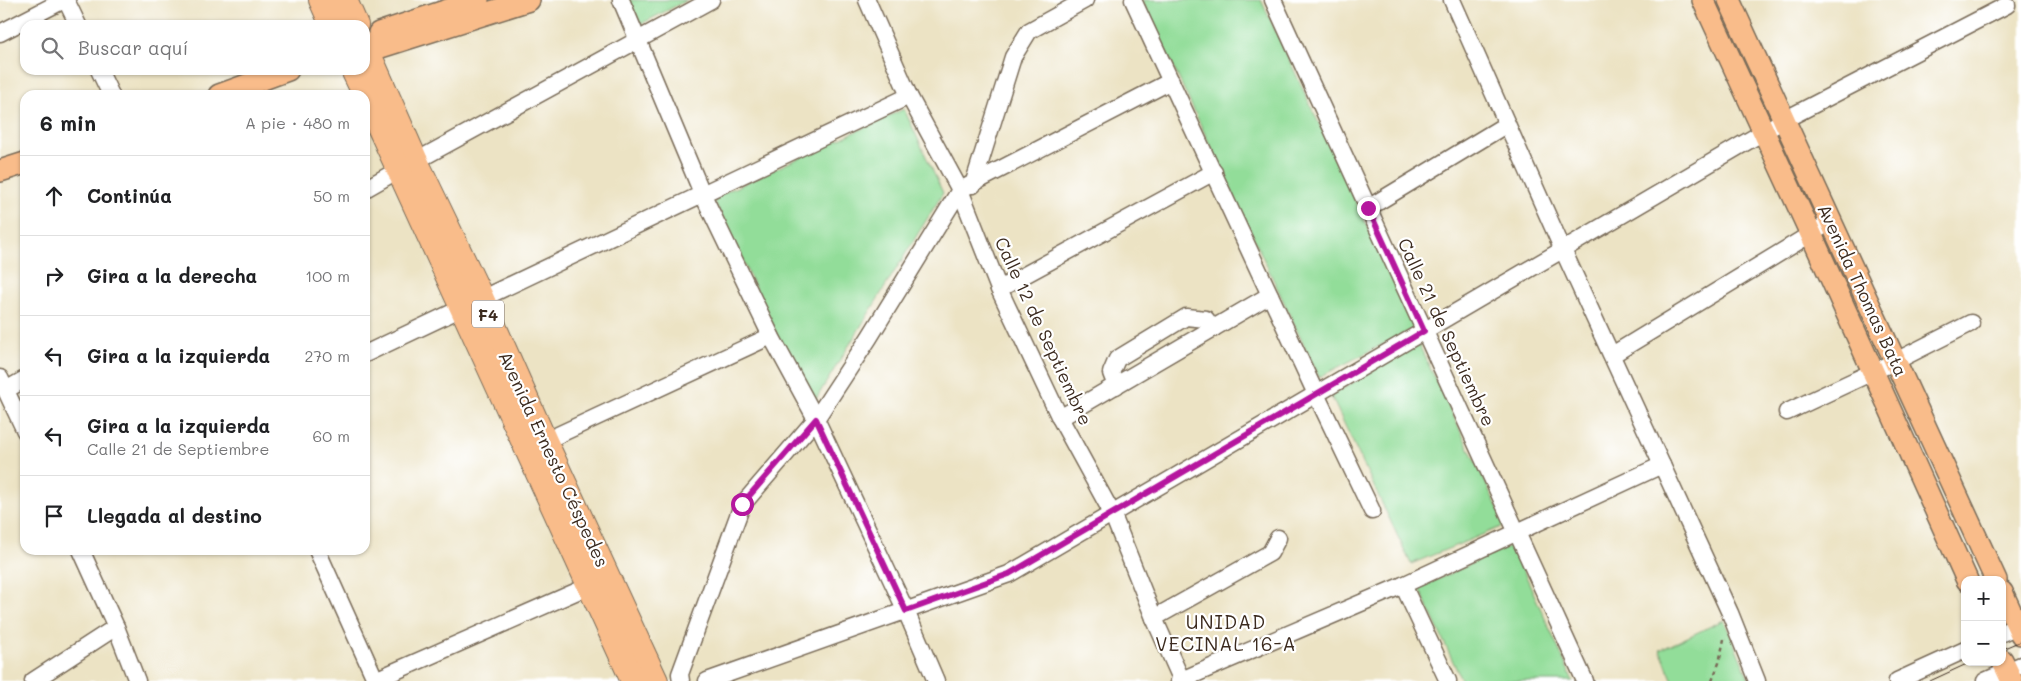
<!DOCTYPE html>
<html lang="es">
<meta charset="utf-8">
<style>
body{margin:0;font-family:Mali,sans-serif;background:#f6f6f6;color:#202124}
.controls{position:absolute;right:15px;bottom:15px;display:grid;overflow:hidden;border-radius:10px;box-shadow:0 1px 4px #0004}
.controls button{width:45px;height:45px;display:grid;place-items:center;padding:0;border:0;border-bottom:1px solid #e0e0e0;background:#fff;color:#202124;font:25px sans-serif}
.stop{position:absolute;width:15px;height:15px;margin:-11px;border:4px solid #b5179e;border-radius:50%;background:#fff}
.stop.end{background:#b5179e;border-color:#fff;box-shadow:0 1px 5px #0008}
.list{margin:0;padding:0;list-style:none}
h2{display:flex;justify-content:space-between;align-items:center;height:65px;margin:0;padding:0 20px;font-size:21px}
h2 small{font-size:16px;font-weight:400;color:#757577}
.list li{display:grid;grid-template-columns:32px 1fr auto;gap:15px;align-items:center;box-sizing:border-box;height:80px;padding:0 20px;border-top:1px solid #e0e0e0}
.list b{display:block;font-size:19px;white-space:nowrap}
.list p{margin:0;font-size:16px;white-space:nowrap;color:#757577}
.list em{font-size:16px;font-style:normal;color:#757577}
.icon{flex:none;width:28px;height:28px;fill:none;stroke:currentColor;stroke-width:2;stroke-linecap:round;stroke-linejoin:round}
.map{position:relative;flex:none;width:2021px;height:681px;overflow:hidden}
.search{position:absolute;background:#fff;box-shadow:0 1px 4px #0004;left:20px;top:20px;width:350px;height:55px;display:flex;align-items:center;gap:12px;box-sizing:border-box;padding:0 18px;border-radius:15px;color:#757577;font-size:19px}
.panel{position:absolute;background:#fff;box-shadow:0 1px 4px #0004;left:20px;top:90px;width:350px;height:465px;border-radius:15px}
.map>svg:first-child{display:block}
</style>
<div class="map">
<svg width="2021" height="681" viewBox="0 0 2021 681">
<rect width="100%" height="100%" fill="#fff"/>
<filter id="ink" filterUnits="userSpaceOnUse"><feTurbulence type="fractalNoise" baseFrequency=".02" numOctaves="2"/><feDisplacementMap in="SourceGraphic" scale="10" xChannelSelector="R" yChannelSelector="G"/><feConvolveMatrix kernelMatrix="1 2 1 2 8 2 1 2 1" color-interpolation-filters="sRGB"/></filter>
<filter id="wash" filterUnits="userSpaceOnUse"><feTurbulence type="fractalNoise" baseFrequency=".0096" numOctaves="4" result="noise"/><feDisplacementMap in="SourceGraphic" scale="20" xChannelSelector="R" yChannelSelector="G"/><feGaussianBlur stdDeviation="1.12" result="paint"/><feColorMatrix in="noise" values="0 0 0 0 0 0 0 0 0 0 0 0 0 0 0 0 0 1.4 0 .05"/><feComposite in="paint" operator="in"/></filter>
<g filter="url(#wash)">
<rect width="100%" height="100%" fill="#ece3c4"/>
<g fill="#92dd99" stroke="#66845c">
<path d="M628,0H687L641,24Z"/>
<path d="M1142,0H1261L1415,328L1319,377Z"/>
<path d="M904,109L943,193L811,407L713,198Z"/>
<path d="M1418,343L1506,525L1411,564L1331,396Z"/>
<path d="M1512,545L1573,681H1462L1419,588Z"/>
<path d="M1724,620L1750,681H1673L1660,650Z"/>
</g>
</g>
<g filter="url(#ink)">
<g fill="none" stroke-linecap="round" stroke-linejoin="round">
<g stroke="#796b58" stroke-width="19">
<g id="minor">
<path d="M66,0L78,25"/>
<path d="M621,0L702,193L771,336L816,419L906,611L936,681"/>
<path d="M867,0L909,96L960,190L999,289L1060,418L1112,513L1154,618L1182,681"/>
<path d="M1133,0L1316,394L1372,511"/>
<path d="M1273,0L1585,681"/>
<path d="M1452,0L1563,250L1730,613L1757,681"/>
<path d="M0,33L64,0"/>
<path d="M99,70L111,95"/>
<path d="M416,161L711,0"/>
<path d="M973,185L1013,57L1029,31L1085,0"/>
<path d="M365,189L400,169"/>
<path d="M1368,208L1507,124"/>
<path d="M999,289L1214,172"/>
<path d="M365,354L909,96"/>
<path d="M1612,355L1832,221"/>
<path d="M0,378L25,431"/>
<path d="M1116,386L1111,373L1117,359L1186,317L1206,319L1213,329"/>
<path d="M6,390L25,379"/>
<path d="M1787,412L1896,361L1971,323"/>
<path d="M1060,418L1270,295"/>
<path d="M545,441L771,336"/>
<path d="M81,550L116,627L137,681"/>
<path d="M317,550L376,681"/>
<path d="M1403,585L1448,681"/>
<path d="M1154,618L1270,553L1278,538"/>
<path d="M2002,633L2021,624"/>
<path d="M33,681L116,627"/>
<path d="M373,681L598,582"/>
<path d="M681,681L680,674L742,505L816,419L869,338L960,190L1171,81"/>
<path d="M707,681L1009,574L1784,120L2007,5"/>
<path d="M1179,681L1403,585L1662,465"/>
<path d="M1897,681L1965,650"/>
<path d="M1985,681L2021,665"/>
</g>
</g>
<g stroke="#796b58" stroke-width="24">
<g id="major">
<path d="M1703,0L1811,234L1967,580"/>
<path d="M1729,0L1996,580"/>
<path d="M379,33L478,0"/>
<path d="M365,52L529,0"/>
<path d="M219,95L288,70"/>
<path d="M0,171L25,163"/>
<path d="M2002,592L2021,634"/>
<path d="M2002,660L2012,681"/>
</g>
</g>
<g stroke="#796b58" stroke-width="26">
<g id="highway">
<path d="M321,0L332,25"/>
<path d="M345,0L356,25"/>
<path d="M365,45L416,161L482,299L545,441L656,681"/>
<path d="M353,70L365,95"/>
<path d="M365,96L633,681"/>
</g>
</g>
<path stroke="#796b58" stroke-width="2.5" stroke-dasharray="4 4" stroke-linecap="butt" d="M1712,681L1719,663L1724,639"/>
<use href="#minor" stroke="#fff" stroke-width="16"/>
<use href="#major" stroke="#f9bc8a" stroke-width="21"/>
<use href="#highway" stroke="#f9bc8a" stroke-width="24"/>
<g stroke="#3b2a1e" stroke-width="1">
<path d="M2002,649L2021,641"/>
<path d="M1930,681L1971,662"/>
</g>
</g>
</g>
<g fill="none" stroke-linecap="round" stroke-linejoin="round" filter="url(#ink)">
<path stroke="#b5179e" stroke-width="6" d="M742,504L816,419L906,611L1009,574L1424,331L1368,208"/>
</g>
<g text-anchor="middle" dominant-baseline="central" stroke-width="4.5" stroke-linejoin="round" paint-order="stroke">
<rect fill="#fff" stroke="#766a62" stroke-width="1" x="472" y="300.5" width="32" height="27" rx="4"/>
<g font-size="16" font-weight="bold" fill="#3b2a1e">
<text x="488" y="314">F4</text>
</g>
<g font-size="18" fill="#3b2a1e" stroke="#fff">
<text transform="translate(1863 290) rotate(65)">Avenida Thomas Bata</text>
<text transform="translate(1044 331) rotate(65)">Calle 12 de Septiembre</text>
<text transform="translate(1447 332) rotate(65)">Calle 21 de Septiembre</text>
<text transform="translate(554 459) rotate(65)">Avenida Ernesto Céspedes</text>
</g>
<g font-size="19" letter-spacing="1" fill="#3b2a1e" stroke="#fff">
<text x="1226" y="621">UNIDAD<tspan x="1226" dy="22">VECINAL 16-A</tspan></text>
</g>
</g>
</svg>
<div class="controls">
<button>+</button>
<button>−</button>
</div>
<div class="stop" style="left:742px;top:504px"></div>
<div class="stop end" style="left:1368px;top:208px"></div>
<div class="search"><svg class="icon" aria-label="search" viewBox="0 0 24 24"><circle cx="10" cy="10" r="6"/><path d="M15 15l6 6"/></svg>Buscar aquí</div>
<section class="panel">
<h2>6 min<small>A pie · 480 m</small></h2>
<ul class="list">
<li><svg class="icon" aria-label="ahead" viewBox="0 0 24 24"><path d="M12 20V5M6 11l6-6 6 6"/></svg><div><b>Continúa</b></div><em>50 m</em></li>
<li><svg class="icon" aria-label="right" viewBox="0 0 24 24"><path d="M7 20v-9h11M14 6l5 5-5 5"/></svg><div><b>Gira a la derecha</b></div><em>100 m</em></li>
<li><svg class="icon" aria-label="left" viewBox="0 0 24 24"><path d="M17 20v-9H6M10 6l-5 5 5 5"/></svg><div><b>Gira a la izquierda</b></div><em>270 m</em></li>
<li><svg class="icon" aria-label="left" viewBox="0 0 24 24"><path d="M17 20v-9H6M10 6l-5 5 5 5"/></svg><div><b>Gira a la izquierda</b><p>Calle 21 de Septiembre</p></div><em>60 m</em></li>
<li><svg class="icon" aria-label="arrive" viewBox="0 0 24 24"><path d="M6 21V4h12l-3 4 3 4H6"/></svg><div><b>Llegada al destino</b></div></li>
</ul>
</section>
</div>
